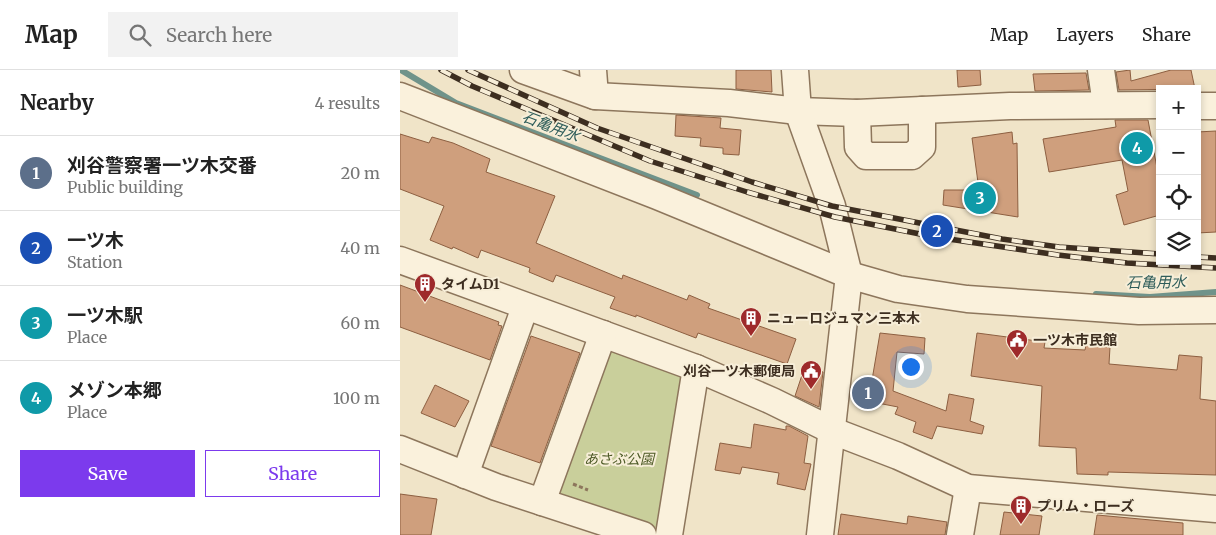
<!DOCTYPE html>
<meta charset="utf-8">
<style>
body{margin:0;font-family:Merriweather,"Noto Sans JP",serif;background:#f2f2f2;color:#222}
.controls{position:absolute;right:15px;top:15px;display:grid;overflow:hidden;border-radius:0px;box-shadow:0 2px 8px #0003}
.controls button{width:45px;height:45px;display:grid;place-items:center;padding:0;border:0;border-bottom:1px solid #e0e0e0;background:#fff;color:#222;font:25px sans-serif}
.you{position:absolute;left:510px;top:296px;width:18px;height:18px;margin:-12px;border:4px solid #fff;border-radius:50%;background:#1a73e8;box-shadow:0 0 0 8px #1a73e833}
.badge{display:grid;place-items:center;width:32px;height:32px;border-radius:50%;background:#7c3aed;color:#fff;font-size:16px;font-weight:700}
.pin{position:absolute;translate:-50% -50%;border:2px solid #fff;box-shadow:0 1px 5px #0006}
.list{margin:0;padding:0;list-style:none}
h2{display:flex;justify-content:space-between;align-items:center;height:65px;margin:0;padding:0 20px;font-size:21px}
h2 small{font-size:16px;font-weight:400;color:#767676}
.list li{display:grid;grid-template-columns:32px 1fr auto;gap:15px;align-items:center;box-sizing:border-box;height:75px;padding:0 20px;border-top:1px solid #e0e0e0}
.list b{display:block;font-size:19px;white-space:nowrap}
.list p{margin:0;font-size:16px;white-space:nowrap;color:#767676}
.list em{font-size:16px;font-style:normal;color:#767676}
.actions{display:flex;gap:10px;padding:15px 20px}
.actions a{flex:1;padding:11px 0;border:1px solid #7c3aed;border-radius:0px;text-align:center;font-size:18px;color:#7c3aed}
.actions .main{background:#7c3aed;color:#fff}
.icon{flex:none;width:28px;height:28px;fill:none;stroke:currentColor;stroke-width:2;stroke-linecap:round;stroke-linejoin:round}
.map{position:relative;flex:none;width:816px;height:465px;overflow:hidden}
header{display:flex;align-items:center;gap:30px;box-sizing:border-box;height:70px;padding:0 25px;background:#fff;border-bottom:1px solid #e0e0e0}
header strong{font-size:24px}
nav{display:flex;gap:28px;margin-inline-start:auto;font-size:18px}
.search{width:350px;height:45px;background:#f2f2f2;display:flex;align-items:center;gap:12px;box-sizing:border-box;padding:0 18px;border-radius:0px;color:#767676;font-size:19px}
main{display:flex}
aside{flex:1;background:#fff}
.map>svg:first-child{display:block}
</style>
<header>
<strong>Map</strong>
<div class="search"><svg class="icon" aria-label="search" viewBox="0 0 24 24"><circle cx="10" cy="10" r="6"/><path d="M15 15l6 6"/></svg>Search here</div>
<nav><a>Map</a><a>Layers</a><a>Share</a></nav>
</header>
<main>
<aside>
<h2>Nearby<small>4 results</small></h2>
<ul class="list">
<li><span class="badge" style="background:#5c6f8a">1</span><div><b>刈谷警察署一ツ木交番</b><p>Public building</p></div><em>20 m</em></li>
<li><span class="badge" style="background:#1a4fb4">2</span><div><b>一ツ木</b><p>Station</p></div><em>40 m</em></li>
<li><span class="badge" style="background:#0f9aa8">3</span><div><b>一ツ木駅</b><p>Place</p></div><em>60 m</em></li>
<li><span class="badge" style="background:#0f9aa8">4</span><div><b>メゾン本郷</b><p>Place</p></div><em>100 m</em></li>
</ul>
<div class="actions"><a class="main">Save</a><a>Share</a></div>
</aside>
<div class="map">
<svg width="816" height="465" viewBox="0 0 816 465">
<rect width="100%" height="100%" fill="#f0e4c8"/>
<path fill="#c9cf9b" d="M204,277L284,304L260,459L153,424Z"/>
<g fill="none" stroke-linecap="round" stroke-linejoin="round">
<g stroke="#6f938a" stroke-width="6">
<path d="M1,0L56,33L297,125"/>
<path d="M696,224L750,227L816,222"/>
</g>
</g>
<g fill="#cf9f7d" stroke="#8d5f41">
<path d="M336,0H371L372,22L336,19Z"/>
<path d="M557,0H580L581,15L558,17Z"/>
<path d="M730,0L731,11L771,0H791L795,19L719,20L716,2Z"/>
<path d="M686,3L689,20L635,21L633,4Z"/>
<path d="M276,45L321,48L320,58L341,60L339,85L323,84V78L300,76L301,68L275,66Z"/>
<path d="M715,50H748L760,114V145L724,155L716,125L728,121L722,90L649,102L643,69L716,57Z"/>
<path d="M816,61V162L797,163V62Z"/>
<path d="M612,62L613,74L617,73L618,147L543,135L544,120H579L572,68Z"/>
<path d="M0,64L29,73L32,67L53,73L90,89L86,102L155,126L136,173L222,209L223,205L287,230L289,225L310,234L308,238L396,269L387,294L298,263L296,268L236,245V247L210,238L215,227L156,205L153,212L129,202L130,198L81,180L78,188L53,177L52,179L30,170L44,136L0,119Z"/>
<path d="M0,215L99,252L98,255L102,256L90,290L0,257Z"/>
<path d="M480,263L525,268L524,284L497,282L493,321L546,341L549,324L574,329L570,351L584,356L582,364L537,356L532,369L513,362L516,352L495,344L498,337L457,329L460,313L471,316Z"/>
<path d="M577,263L645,272L644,278L685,280L686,275L710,277L709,294L777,300L779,285L802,287L800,329L816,331V405L708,402V405L677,404L676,378L639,376L642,316L571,306Z"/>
<path d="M131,266L180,283L140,393L91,376Z"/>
<path d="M405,296L423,302L419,337L395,326Z"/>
<path d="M35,315L69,331L55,357L21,343Z"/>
<path d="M354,354L386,360V356H389L408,366L404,393L411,394L405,420L377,414L379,403L342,397L340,404L315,400L320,373L351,378Z"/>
<path d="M0,424L37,429L31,465H0Z"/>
<path d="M604,442L642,446L639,465H600Z"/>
<path d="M441,444L507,454L508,446L547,452L545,465H438Z"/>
<path d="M697,445L783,453V465H694Z"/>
</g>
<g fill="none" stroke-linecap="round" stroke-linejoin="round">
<g stroke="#8d765c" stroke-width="29">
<g id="minor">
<path d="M123,0L195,26L329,33L398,41L457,43L610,36L760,35"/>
<path d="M193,0L195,26"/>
<path d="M395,0L398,41L432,136L449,205L420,465"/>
<path d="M701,0L706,35"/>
<path d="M0,26L257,126L449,205L498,219L567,229L739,241L816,240"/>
<path d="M797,36H816"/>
<path d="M457,43L458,77L466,86H512L522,77V40"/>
<path d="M0,190L296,298L372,331L433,361L498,386L568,418L816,439"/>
<path d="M0,379L96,417L243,465"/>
<path d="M65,405L125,237"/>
<path d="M142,432L203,264"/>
<path d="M269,465L296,298"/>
<path d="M560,465L568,418"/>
</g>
</g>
<path stroke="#8d765c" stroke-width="3" stroke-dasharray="4 2.5" stroke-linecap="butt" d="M173,414L188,420"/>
<use href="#minor" stroke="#faf1dc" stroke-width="26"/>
<g stroke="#3d2e20" stroke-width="5.5">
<g id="rail">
<path d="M41,0L72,16L250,91L347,122L435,147L535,167L658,185L727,193L816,198"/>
<path d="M68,0L197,58L352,112L432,136L602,169L659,177L760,184"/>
<path d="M797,187L816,188"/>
</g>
</g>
<use href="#rail" stroke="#f7eed8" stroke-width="4" stroke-dasharray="11" stroke-linecap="butt"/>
</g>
<defs>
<g id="building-pin" transform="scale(1.125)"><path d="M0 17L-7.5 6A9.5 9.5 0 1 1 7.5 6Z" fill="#9e2a2b" stroke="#f7eed8"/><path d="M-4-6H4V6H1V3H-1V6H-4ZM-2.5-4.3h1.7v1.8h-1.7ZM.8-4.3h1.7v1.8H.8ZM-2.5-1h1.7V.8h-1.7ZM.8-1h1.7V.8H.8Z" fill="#fff"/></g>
<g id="civic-pin" transform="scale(1.125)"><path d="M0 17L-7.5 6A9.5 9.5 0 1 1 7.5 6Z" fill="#9e2a2b" stroke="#f7eed8"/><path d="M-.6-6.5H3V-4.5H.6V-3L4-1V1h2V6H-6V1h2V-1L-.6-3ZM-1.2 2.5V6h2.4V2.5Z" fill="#fff"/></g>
</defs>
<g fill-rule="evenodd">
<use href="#building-pin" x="25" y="214"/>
<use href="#building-pin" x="351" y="248"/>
<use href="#civic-pin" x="617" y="270"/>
<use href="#civic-pin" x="411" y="301"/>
<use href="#building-pin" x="621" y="436"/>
</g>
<g text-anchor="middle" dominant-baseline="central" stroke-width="4" stroke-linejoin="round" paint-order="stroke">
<g font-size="14" font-weight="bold" fill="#3d2e20" stroke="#f7eed8" text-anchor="start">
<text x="41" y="214">タイムD1</text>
<text x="367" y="248">ニューロジュマン三本木</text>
<text x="633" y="270">一ツ木市民館</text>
<text x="395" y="301" text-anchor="end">刈谷一ツ木郵便局</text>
<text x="637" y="436">プリム・ローズ</text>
</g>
<g font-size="14" font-style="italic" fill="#4d5a26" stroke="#f7eed8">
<text x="219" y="389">あさぶ公園</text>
</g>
<g font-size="15" font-style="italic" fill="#2f5d5a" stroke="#f7eed8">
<text transform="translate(151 56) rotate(21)">石亀用水</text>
<text transform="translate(756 212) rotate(-1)">石亀用水</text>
</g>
</g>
</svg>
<div class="controls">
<button>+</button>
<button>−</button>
<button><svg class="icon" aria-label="locate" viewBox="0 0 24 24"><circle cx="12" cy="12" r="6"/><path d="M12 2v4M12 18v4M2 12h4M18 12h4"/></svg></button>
<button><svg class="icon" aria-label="layers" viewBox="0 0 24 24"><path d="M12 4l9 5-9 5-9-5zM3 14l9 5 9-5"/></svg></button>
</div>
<div class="you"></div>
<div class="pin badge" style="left:468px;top:323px;background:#5c6f8a">1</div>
<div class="pin badge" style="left:537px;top:161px;background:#1a4fb4">2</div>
<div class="pin badge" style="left:580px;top:128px;background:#0f9aa8">3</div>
<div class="pin badge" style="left:737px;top:78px;background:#0f9aa8">4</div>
</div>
</main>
